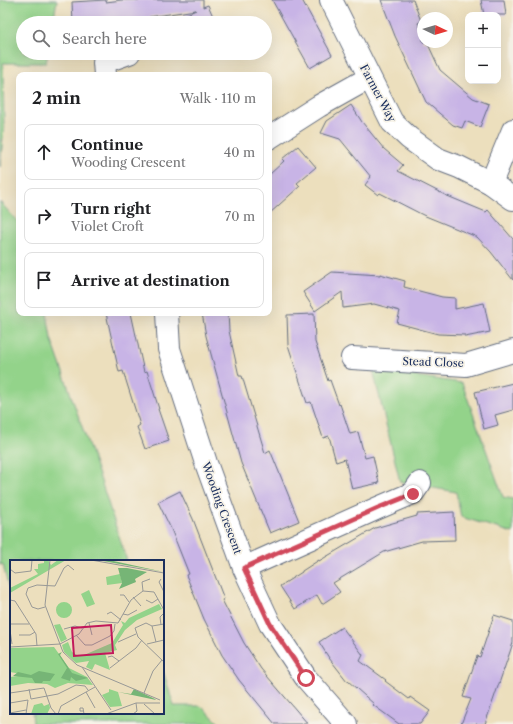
<!DOCTYPE html>
<meta charset="utf-8">
<style>
body{margin:0;font-family:"Libre Caslon Text",serif;background:#f6f6f6;color:#202124}
.controls{position:absolute;right:12px;top:12px;display:grid;overflow:hidden;border-radius:8px;box-shadow:0 4px 16px #0002}
.controls button{width:36px;height:36px;display:grid;place-items:center;padding:0;border:0;border-bottom:1px solid #e0e0e0;background:#fff;color:#202124;font:20px sans-serif}
.compass{position:absolute;left:417px;top:12px;width:36px;height:36px;border-radius:50%;background:#fff;box-shadow:0 4px 16px #0002;rotate:94deg}
.stop{position:absolute;width:12px;height:12px;margin:-9px;border:3px solid #d1495b;border-radius:50%;background:#fff}
.stop.end{background:#d1495b;border-color:#fff;box-shadow:0 1px 4px #0008}
.list{margin:0;padding:0;list-style:none}
h2{display:flex;justify-content:space-between;align-items:center;height:52px;margin:0;padding:0 16px;font-size:17px}
h2 small{font-size:13px;font-weight:400;color:#757577}
.list li{display:grid;grid-template-columns:26px 1fr auto;gap:12px;align-items:center;box-sizing:border-box;height:56px;margin:0 8px 8px;padding:0 8px;border:1px solid #e0e0e0;border-radius:8px}
.list b{display:block;font-size:15px;white-space:nowrap}
.list p{margin:0;font-size:13px;white-space:nowrap;color:#757577}
.list em{font-size:13px;font-style:normal;color:#757577}
.icon{flex:none;width:22px;height:22px;fill:none;stroke:currentColor;stroke-width:2;stroke-linecap:round;stroke-linejoin:round}
.map{position:relative;flex:none;width:513px;height:724px;overflow:hidden}
.search{position:absolute;background:#fff;box-shadow:0 4px 16px #0002;left:16px;top:16px;width:256px;height:44px;display:flex;align-items:center;gap:10px;box-sizing:border-box;padding:0 14px;border-radius:22px;color:#757577;font-size:15px}
.panel{position:absolute;background:#fff;box-shadow:0 4px 16px #0002;left:16px;top:72px;width:256px;height:244px;border-radius:8px}
.map>svg:first-child{display:block}
</style>
<div class="map">
<svg width="513" height="724" viewBox="0 0 513 724">
<rect width="100%" height="100%" fill="#f7f3e8"/>
<filter id="ink" filterUnits="userSpaceOnUse"><feTurbulence type="fractalNoise" baseFrequency=".025" numOctaves="2"/><feDisplacementMap in="SourceGraphic" scale="8" xChannelSelector="R" yChannelSelector="G"/><feConvolveMatrix kernelMatrix="1 2 1 2 8 2 1 2 1" color-interpolation-filters="sRGB"/></filter>
<filter id="wash" filterUnits="userSpaceOnUse"><feTurbulence type="fractalNoise" baseFrequency=".012" numOctaves="4" result="noise"/><feDisplacementMap in="SourceGraphic" scale="16" xChannelSelector="R" yChannelSelector="G"/><feGaussianBlur stdDeviation="0.9" result="paint"/><feColorMatrix in="noise" values="0 0 0 0 0 0 0 0 0 0 0 0 0 0 0 0 0 1.4 0 .05"/><feComposite in="paint" operator="in"/></filter>
<g filter="url(#wash)">
<rect width="100%" height="100%" fill="#ecdfbd"/>
<g fill="#93d38a" stroke="#578174">
<path d="M0,0H57L53,23H23V53H48L46,63H3L4,128L0,167Z"/>
<path d="M0,202L19,223V313H47L51,338L101,481L127,561H11V599L3,564L0,565Z"/>
<path d="M373,370L462,383L503,497L513,499V533L461,517L456,492L400,482Z"/>
<path d="M163,671L174,706H201L220,724H33L32,713H163Z"/>
</g>
<g id="blocks">
<g fill="#c8b4e6">
<path d="M106,0V2L122,0H203V7L208,5L216,23H166L196,10L149,17L150,23H73L72,2Z"/>
<path d="M272,0H302L332,55L310,68Z"/>
<path d="M381,0H413L421,21L418,23L423,34V42H427L440,70L473,98L489,104L480,127L465,121L462,128L453,125L426,102L395,36Z"/>
<path d="M481,0H504L506,15H484Z"/>
<path d="M351,105L362,122L384,149L403,165L398,171L445,195L486,212L488,210L513,239V280L491,252L477,237L423,215L380,193L378,195L365,185L371,177L340,139L321,133L327,121Z"/>
<path d="M298,146L316,167L297,183L300,186L269,214V175L284,161L282,159Z"/>
<path d="M332,272L380,275V274L405,281L404,287L442,297L455,298V309L484,303L490,332L465,337V335L438,334L397,323L400,311L374,304L343,308L342,292L315,311L303,292Z"/>
<path d="M106,313H131L144,372L147,371L159,409H158L169,441L145,449L137,427L140,425L123,371L119,372Z"/>
<path d="M202,313H228L229,331L239,376H242L265,453L270,450L299,521L270,533L241,463L206,336Z"/>
<path d="M314,314L315,342L328,381L330,380L339,405L340,404L350,434L358,432L365,458L373,456L379,483L352,489L345,459L336,462L329,436L323,438L311,402L307,403L288,345L287,315Z"/>
<path d="M513,383V410L495,415L498,425L484,429L475,392Z"/>
<path d="M180,491L193,519L224,599L222,600L244,643L261,669L308,724H275L239,680L222,655L204,619L186,575L189,574L171,529L158,502Z"/>
<path d="M454,512L455,540L422,541L384,552L333,583L340,592L322,604L317,595L295,609L280,586L302,572V571L319,560V561L375,528L417,516V514Z"/>
<path d="M494,615L513,621V643L485,724H461L471,699L463,697L477,656L480,657Z"/>
<path d="M342,627L363,655L360,661L386,680L385,681L409,699L410,697L430,711L420,724H399L373,705L374,704L348,681H347L329,658L319,642Z"/>
</g>
</g>
</g>
<g filter="url(#ink)">
<use href="#blocks" fill-opacity="0" stroke="#646d7f" stroke-width="1"/>
<g fill="none" stroke-linecap="round" stroke-linejoin="round">
<g stroke="#646d7f" stroke-width="24">
<g id="minor">
<path d="M331,0L392,122L409,138L438,159L459,167L491,183L513,199"/>
<path d="M105,75L104,62L129,53"/>
<path d="M269,138L319,106L369,78"/>
<path d="M491,183L513,130"/>
<path d="M167,313L169,349L206,463L244,568L270,624L306,678L346,724"/>
<path d="M352,358L466,365L513,351"/>
<path d="M244,568L378,508L413,493L420,483"/>
</g>
</g>
<use href="#minor" stroke="#fff" stroke-width="22"/>
</g>
</g>
<g fill="none" stroke-linecap="round" stroke-linejoin="round" filter="url(#ink)">
<path stroke="#d1495b" stroke-width="5" d="M306,678L270,624L244,568L378,508L413,494"/>
</g>
<g text-anchor="middle" dominant-baseline="central" stroke-width="3.5" stroke-linejoin="round" paint-order="stroke">
<g font-size="11" fill="#1b2f5e" stroke="#f7f3e8">
<text transform="translate(378 93) rotate(62)">Farmer Way</text>
<text transform="translate(433 362) rotate(2)">Stead Close</text>
<text transform="translate(222 508) rotate(70)">Wooding Crescent</text>
</g>
</g>
<g transform="translate(10 560)">
<rect width="154" height="154" fill="#ecdfbd"/>
<path d="M34,0H38L41,5L48,0H56L0,33V28L28,14L24,9H28V4L34,3ZM110,14L112,23L97,25L96,17ZM79,30L85,44L77,47L71,34ZM46 50a8 8 0 1 1 16 0a8 8 0 1 1-16 0ZM149,44L152,49L127,60L115,70L105,85L107,90L95,93L100,110L85,104L82,110L76,107L79,101L66,103L54,92L52,85L58,82L62,92L67,95H74L102,83L113,65L111,61L115,63L119,58ZM50,64L57,79L51,82L44,65ZM44,87L59,108L77,117L83,125L58,123L45,128L37,124L18,123L0,126V117L17,115L0,112V88ZM99,129L108,132L112,146L100,147L92,135L99,132ZM32,143L34,146L39,144L40,148L37,154H21L24,145Z" fill="#93d38a"/>
<path d="M88,0H99L154,12L93,1ZM108,8H117L137,12L125,19L126,22L109,29L112,23ZM52,92L50,95L62,113L78,118L66,121L61,117L60,121L51,118L57,108L48,94ZM29,111L45,114L40,121H33L32,123H25L22,118L3,116L8,112L21,115ZM124,129L145,139L146,140L108,132L121,134Z" fill="#76b576"/>
<path fill="none" stroke="#989997" stroke-width="1" d="M40,0L35,45L53,92L67,105L150,140M81,0L154,13M0,9L5,13L21,11L22,0M151,19L149,22L154,32M133,31L132,22L140,19M110,35H114L119,42M123,37L131,46M0,40L5,41L26,74L27,86M136,40L142,43L148,39M35,47L28,49L22,47L16,34L18,28L27,25L45,26L54,8L58,5L64,10M97,54L101,52L111,60M113,54L118,55L127,50M79,63L82,75M0,64H19M151,65L150,57L154,53M142,66L154,64M54,69L65,66L72,68M0,70L2,84M9,75H20L25,72M66,75L75,85H82L100,76L104,71L105,64M108,82L126,74M146,82L142,66L136,63L125,68L128,77L154,102M50,84L69,74L77,63L86,61L108,63L121,40L133,31L144,32L154,50M137,84L154,80M0,87L50,84M98,97L102,96L109,101M72,107L101,150M100,108L126,88L132,80M19,129L21,139L48,134L66,125L75,126L78,130M76,132L85,148M0,133L34,128L41,148L46,154M134,133L143,111L152,100M0,143L18,140L16,154M134,144L145,154M73,151H70V148H73L74,154M0,153L16,150M48,154L51,146L85,127M96,154L126,143H150M123,154L127,151L126,143"/>
<path fill="#c2185b" fill-opacity="0.15" stroke="#c2185b" stroke-width="2" d="M101,65L103,93L64,96L62,68Z"/>
<rect width="154" height="154" fill="none" stroke="#1b2f5e" stroke-width="2"/>
</g>
</svg>
<div class="controls">
<button>+</button>
<button>−</button>
</div>
<svg class="compass" viewBox="-18 -18 36 36"><path d="M0-13l5 13h-10z" fill="#e53935"/><path d="M0 13l5-13h-10z" fill="#757577"/></svg>
<div class="stop" style="left:306px;top:678px"></div>
<div class="stop end" style="left:413px;top:494px"></div>
<div class="search"><svg class="icon" aria-label="search" viewBox="0 0 24 24"><circle cx="10" cy="10" r="6"/><path d="M15 15l6 6"/></svg>Search here</div>
<section class="panel">
<h2>2 min<small>Walk · 110 m</small></h2>
<ul class="list">
<li><svg class="icon" aria-label="ahead" viewBox="0 0 24 24"><path d="M12 20V5M6 11l6-6 6 6"/></svg><div><b>Continue</b><p>Wooding Crescent</p></div><em>40 m</em></li>
<li><svg class="icon" aria-label="right" viewBox="0 0 24 24"><path d="M7 20v-9h11M14 6l5 5-5 5"/></svg><div><b>Turn right</b><p>Violet Croft</p></div><em>70 m</em></li>
<li><svg class="icon" aria-label="arrive" viewBox="0 0 24 24"><path d="M6 21V4h12l-3 4 3 4H6"/></svg><div><b>Arrive at destination</b></div></li>
</ul>
</section>
</div>
